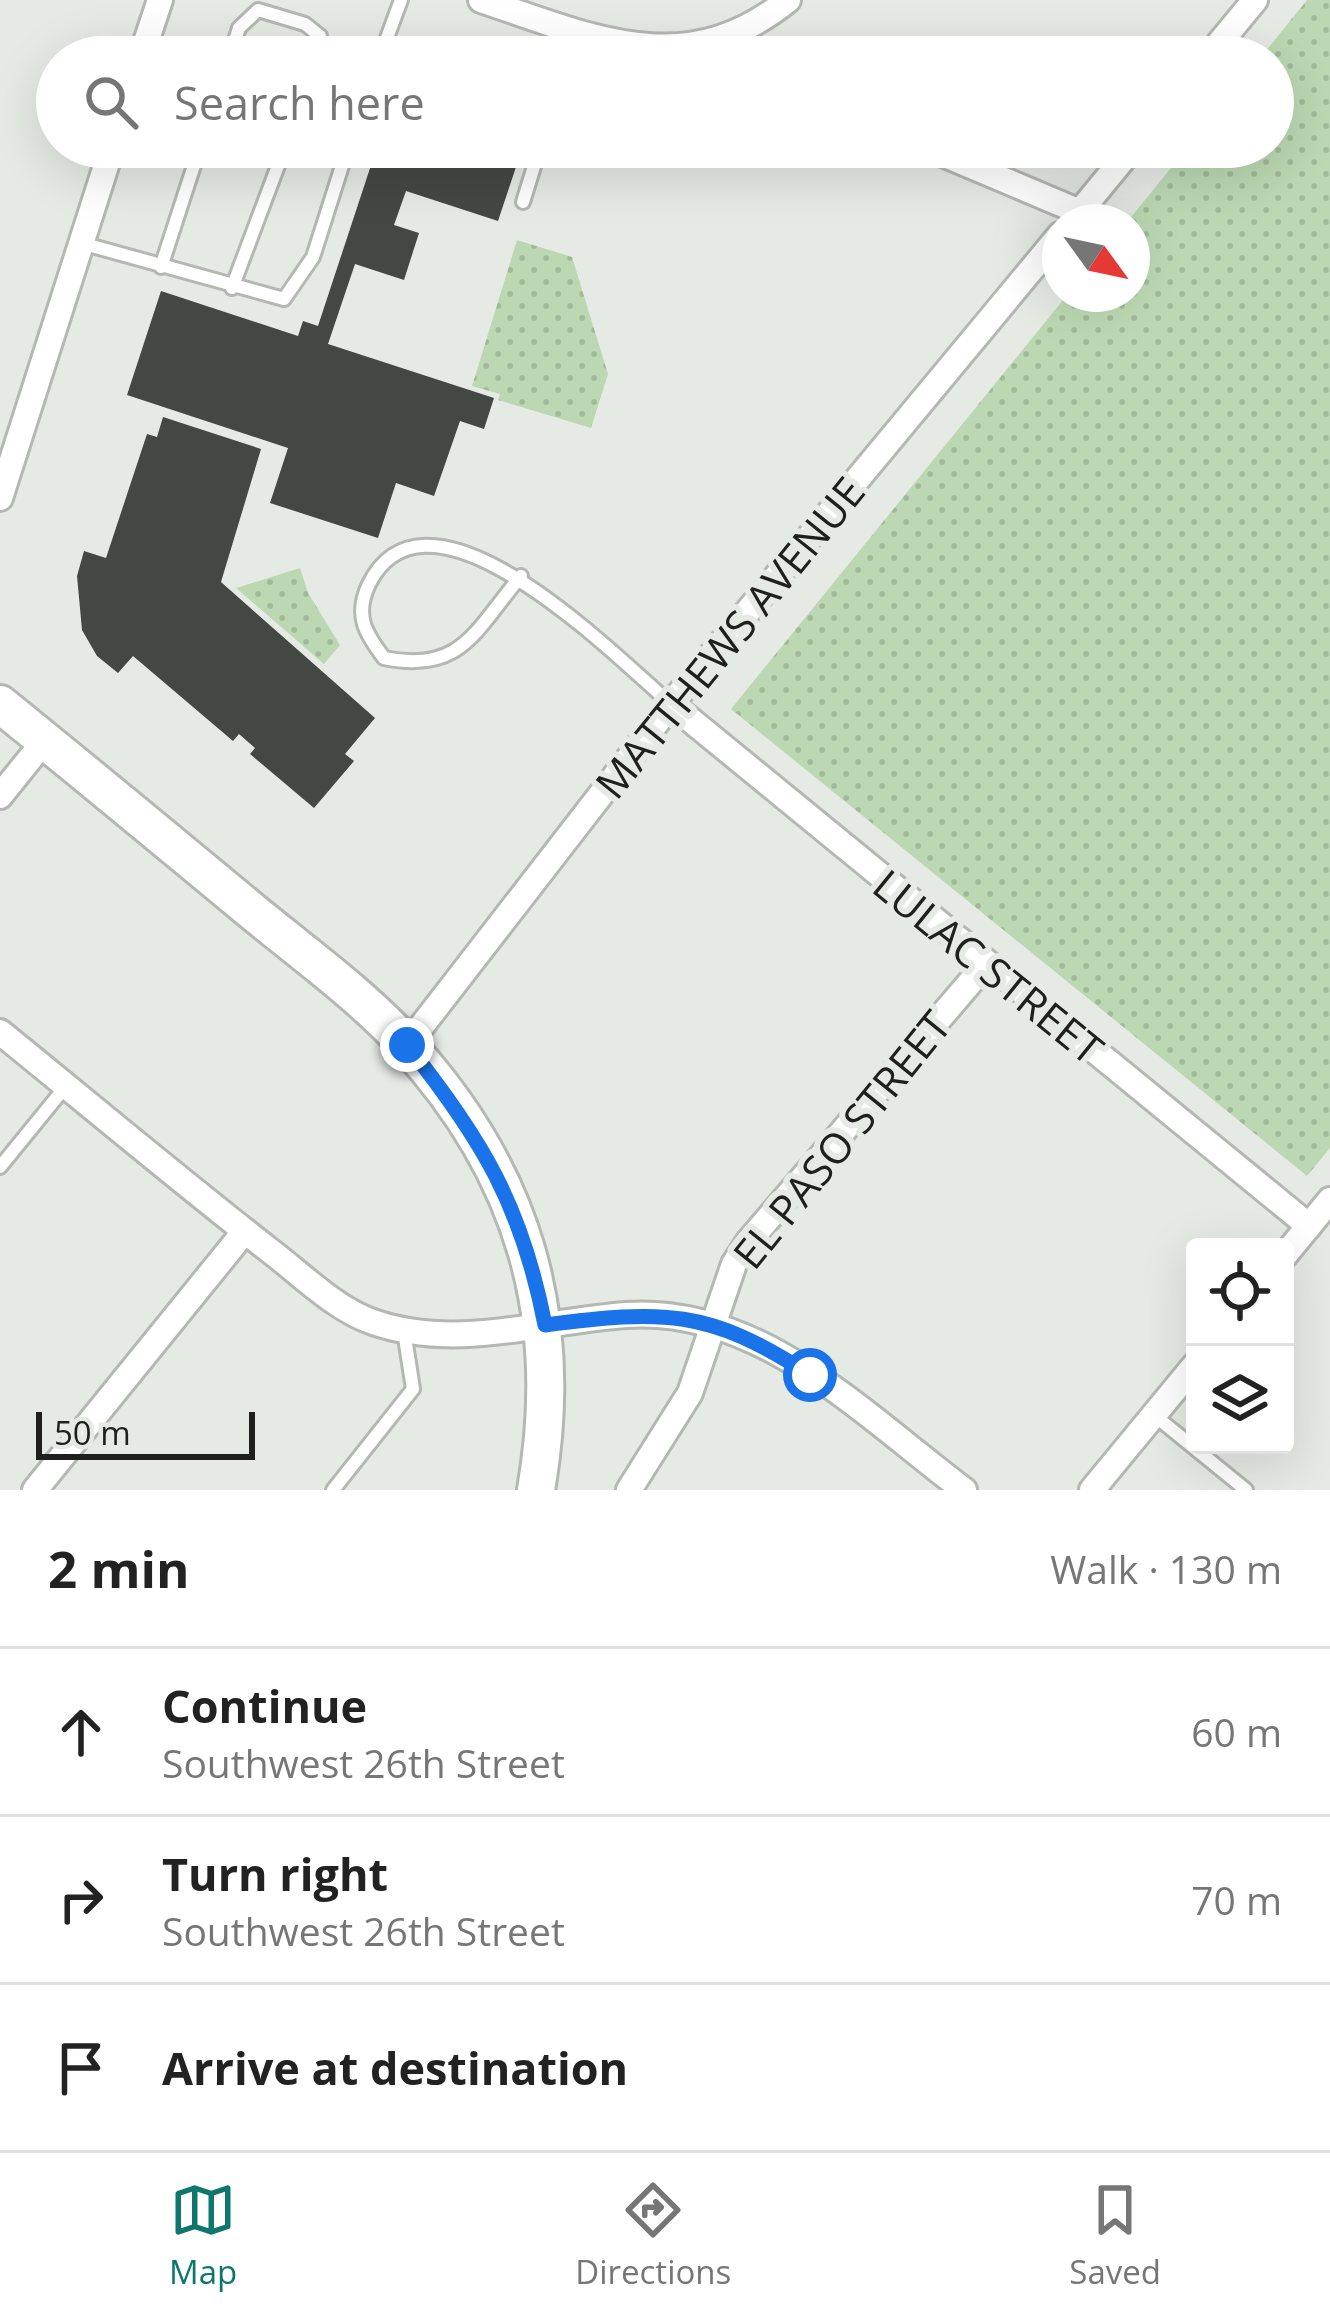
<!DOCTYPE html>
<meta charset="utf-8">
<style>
body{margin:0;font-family:"Open Sans",sans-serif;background:#f2f2f2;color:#222}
.controls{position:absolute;right:36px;bottom:36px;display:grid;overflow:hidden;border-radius:12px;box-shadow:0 12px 48px #0002}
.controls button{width:108px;height:108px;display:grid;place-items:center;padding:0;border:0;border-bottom:3px solid #e0e0e0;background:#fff;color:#222;font:60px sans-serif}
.compass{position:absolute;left:1042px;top:204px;width:108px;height:108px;border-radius:50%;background:#fff;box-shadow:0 12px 48px #0002;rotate:123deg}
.scale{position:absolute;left:36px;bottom:30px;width:219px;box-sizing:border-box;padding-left:12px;border:6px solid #1f201e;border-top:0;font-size:33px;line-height:42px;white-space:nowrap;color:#1f201e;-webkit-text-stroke:9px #e6eae5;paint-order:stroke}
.stop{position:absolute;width:36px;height:36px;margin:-27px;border:9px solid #1a73e8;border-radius:50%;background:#fff}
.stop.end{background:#1a73e8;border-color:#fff;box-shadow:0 3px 12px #0008}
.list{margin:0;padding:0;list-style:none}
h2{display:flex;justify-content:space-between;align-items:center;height:156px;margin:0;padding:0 48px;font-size:51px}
h2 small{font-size:39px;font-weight:400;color:#767676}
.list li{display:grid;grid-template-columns:78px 1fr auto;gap:36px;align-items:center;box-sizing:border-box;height:168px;padding:0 48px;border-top:3px solid #e0e0e0}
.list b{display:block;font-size:45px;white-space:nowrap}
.list p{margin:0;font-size:39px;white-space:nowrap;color:#767676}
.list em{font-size:39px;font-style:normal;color:#767676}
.icon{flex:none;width:66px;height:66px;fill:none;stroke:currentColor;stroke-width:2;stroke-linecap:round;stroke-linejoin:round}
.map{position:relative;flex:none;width:1330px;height:1490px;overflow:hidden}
.search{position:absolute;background:#fff;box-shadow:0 12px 48px #0002;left:36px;right:36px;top:36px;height:132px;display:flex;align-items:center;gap:30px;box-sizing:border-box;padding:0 42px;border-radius:66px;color:#767676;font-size:45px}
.sheet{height:660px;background:#fff}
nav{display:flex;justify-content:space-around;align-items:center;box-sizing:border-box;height:168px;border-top:3px solid #e0e0e0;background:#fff;font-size:33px;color:#767676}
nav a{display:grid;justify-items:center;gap:6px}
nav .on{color:#0f766e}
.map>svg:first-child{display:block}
</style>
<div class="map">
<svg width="1330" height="1490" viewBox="0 0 1330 1490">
<defs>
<pattern id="park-dots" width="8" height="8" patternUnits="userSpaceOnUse" patternTransform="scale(3)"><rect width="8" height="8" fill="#bbd8b2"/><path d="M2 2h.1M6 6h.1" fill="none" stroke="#a0b999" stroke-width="1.8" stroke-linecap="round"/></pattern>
</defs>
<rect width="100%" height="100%" fill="#e6eae5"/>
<g fill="url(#park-dots)">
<path d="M1307,0H1330V1148L1307,1176L731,709L1068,294H1132V222H1127L1188,147H1273V57H1261Z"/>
<path d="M517,240L572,257L608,374L591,428L498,400L500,394L472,386Z"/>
<path d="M300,568L308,593L340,645L324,664L236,588Z"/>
</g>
<g fill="#444843">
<path d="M377,147L522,149L498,221L406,191L394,225L419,233L404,280L355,264L328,344L494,398L484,429L460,421L434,496L396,483L378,538L270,503L288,448L127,395L161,291L298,336L303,321L318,326Z"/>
<path d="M163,417L261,449L221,582L375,718L345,754L354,761L314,808L250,754L255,748L239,734L233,741L133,656L118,673L97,656L82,630L77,576L84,551L106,558L147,434L157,437Z"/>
</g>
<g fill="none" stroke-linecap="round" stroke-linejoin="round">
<g stroke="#b4b8b2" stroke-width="18">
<g id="service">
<path d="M230,57L239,28L258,10L305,24L320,36L314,57"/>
<path d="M380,57L401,0"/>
<path d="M575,57L584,35"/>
<path d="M523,202L540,147"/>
<path d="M81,243L284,299L313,257L348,147"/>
<path d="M161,267L200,147"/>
<path d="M232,288L285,147"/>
<path d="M521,576C475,630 462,674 384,658C365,633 354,615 369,584C429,465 617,658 671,704"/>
<path d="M0,1167L66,1086"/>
<path d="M1154,1415L1246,1490"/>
<path d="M333,1490L413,1389L404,1331"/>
</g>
</g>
<g stroke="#b4b8b2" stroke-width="30">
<g id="minor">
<path d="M481,0C592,37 685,83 788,0"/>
<path d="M141,57L160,0"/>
<path d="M1208,57L1255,0"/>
<path d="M926,147L1080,212"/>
<path d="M1073,220L1133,147"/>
<path d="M0,498L112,147"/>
<path d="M671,704L1309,1226"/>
<path d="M0,796L45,740"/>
<path d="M0,1032C90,1105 178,1179 269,1250C301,1274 335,1309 373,1322C456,1351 542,1321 626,1315C759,1305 865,1416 964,1490"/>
<path d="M407,1045L671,704L1060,235"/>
<path d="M1285,1255L1330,1200"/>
<path d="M35,1490L245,1231"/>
<path d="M629,1490L690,1393L734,1264L749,1241L986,964"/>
<path d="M1092,1490L1195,1365"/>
</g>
</g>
<g stroke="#b4b8b2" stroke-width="42">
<path id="secondary" d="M0,704C83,771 165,839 247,907C300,951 359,993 406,1044C524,1173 566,1318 536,1490"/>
</g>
<use href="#service" stroke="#fff" stroke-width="12"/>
<use href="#minor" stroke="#fff" stroke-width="24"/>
<use href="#secondary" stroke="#fff" stroke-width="36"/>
</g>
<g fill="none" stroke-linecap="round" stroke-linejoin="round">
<path stroke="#1a73e8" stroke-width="15" d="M407,1045C482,1139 522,1206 545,1325C663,1310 708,1308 810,1375"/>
</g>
<g text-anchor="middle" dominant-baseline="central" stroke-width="12" stroke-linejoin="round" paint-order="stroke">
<g font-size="42" fill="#1f201e" stroke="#e6eae5">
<text transform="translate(729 637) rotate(-51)">MATTHEWS AVENUE</text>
<text transform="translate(989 966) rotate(39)">LULAC STREET</text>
<text transform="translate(841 1139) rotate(-51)">EL PASO STREET</text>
</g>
</g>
</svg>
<div class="controls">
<button><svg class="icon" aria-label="locate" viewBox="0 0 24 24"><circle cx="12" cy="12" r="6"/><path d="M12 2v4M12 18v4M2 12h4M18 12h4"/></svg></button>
<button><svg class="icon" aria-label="layers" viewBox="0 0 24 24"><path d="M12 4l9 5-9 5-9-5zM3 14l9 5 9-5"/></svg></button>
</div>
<svg class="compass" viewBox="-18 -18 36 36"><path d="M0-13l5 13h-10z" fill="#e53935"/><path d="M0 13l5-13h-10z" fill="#767676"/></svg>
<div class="scale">50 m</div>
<div class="stop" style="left:810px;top:1375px"></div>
<div class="stop end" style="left:407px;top:1045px"></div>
<div class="search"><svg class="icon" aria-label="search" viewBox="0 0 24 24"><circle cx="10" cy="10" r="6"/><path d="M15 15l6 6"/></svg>Search here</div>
</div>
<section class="sheet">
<h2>2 min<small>Walk · 130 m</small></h2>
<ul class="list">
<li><svg class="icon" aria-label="ahead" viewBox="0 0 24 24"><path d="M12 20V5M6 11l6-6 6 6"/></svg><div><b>Continue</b><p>Southwest 26th Street</p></div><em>60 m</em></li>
<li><svg class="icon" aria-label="right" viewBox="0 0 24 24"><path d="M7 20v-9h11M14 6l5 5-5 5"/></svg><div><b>Turn right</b><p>Southwest 26th Street</p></div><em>70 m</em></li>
<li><svg class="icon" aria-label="arrive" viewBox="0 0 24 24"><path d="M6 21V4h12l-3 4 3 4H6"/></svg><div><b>Arrive at destination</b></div></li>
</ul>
</section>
<nav>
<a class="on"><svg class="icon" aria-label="map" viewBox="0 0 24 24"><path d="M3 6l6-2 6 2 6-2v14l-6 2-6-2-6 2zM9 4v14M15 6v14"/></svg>Map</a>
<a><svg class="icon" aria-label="directions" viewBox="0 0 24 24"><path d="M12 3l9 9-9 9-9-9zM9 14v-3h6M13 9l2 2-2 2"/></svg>Directions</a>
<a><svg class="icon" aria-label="saved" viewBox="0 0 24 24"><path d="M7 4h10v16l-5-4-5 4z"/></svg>Saved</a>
</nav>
